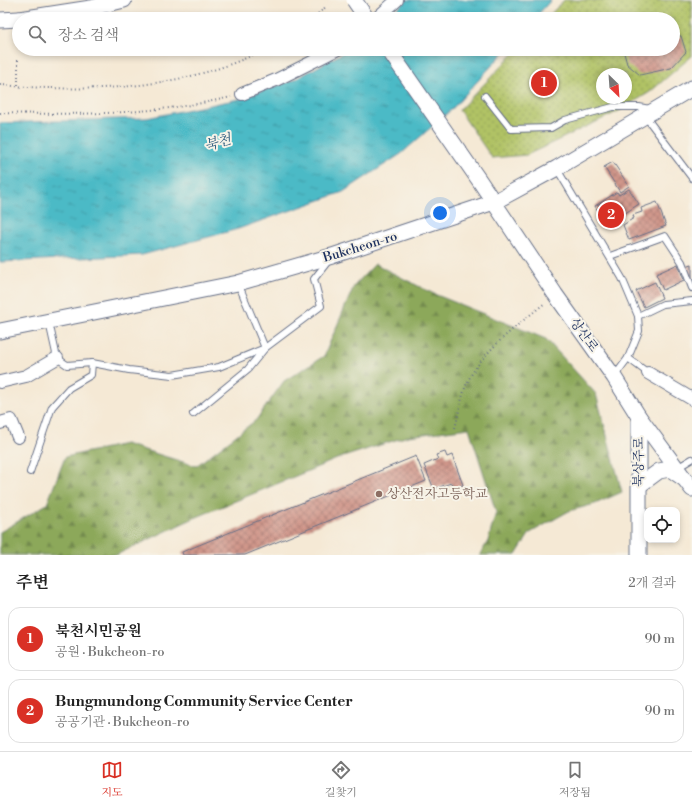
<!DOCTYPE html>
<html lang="ko">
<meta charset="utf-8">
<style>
body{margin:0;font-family:"Libre Bodoni","Noto Serif KR",serif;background:#f2f2f2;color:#222}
.controls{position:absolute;right:12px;bottom:12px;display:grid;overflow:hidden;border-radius:8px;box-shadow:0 2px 6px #0003}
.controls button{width:36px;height:36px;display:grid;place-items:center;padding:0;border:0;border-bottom:1px solid #e0e0e0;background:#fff;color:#222;font:20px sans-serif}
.compass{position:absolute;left:596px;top:68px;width:36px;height:36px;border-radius:50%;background:#fff;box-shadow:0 2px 6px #0003;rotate:155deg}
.you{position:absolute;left:440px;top:213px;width:14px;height:14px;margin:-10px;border:3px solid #fff;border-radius:50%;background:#1a73e8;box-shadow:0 0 0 6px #1a73e833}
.badge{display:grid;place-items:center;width:26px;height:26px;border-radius:50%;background:#d93025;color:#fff;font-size:13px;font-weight:700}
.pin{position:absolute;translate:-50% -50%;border:2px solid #fff;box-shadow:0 1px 4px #0006}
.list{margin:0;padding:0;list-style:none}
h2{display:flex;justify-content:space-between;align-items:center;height:52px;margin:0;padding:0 16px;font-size:17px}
h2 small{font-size:13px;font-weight:400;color:#767676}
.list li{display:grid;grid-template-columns:26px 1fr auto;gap:12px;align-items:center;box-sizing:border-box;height:64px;margin:0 8px 8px;padding:0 8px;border:1px solid #e0e0e0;border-radius:12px}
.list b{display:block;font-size:15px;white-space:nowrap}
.list p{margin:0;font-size:13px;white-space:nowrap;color:#767676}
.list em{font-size:13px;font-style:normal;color:#767676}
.icon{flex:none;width:22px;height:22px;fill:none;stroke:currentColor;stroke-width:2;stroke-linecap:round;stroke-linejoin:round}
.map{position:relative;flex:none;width:692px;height:555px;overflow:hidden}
.search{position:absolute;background:#fff;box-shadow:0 2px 6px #0003;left:12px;right:12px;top:12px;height:44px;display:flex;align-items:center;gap:10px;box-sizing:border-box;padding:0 14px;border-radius:22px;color:#767676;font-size:15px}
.sheet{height:196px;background:#fff}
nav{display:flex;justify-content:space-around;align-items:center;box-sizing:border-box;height:56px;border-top:1px solid #e0e0e0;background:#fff;font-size:11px;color:#767676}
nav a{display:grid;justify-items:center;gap:2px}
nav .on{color:#d93025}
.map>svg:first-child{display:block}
</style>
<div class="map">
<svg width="692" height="555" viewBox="0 0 692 555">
<defs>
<pattern id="grass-dots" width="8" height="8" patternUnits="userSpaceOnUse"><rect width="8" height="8" fill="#b0c265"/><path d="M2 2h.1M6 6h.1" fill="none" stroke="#8e9e56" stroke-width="1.8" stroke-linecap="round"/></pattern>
<pattern id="forest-firs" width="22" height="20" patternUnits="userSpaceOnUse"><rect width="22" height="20" fill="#8ca85a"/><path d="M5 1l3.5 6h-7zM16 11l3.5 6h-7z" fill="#72894e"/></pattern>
<pattern id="water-ripples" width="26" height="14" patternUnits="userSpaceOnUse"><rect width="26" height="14" fill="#4cbac6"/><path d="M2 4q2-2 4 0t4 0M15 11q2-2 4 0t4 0" fill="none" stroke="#3e98a4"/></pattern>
<pattern id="building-cross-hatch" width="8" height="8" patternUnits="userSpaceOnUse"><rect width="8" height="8" fill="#d0968a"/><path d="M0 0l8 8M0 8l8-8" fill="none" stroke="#a87b74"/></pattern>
</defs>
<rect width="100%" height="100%" fill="#f7f3e8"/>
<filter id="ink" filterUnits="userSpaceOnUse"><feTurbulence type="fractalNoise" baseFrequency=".025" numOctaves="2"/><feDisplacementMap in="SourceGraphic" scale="8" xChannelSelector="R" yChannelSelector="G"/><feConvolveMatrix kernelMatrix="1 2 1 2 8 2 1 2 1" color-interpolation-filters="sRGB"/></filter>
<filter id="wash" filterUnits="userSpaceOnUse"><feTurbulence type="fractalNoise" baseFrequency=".012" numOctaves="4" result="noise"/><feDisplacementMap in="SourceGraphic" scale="16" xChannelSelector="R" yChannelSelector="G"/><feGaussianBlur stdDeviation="0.9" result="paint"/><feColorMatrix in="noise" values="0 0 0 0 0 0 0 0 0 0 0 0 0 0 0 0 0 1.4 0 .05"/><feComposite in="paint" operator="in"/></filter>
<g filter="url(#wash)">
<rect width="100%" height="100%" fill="#f5e9d5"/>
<path fill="url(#grass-dots)" stroke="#667862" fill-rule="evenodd" d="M564,0H692V56L650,92L619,111L527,155L492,158L459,110L518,49H673V19H546ZM602,74H626V98H602Z"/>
<path fill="url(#forest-firs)" stroke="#546c5c" d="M375,264L434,294L546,339L596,394L622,492L595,504L569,511L530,533L516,555H480L488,541L496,512L469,428L408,436L337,459L192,519L116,555H0V532L47,504L65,457L125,444L196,466L256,420L284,381L324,356L354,286Z"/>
<g fill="url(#water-ripples)" stroke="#347492">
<path d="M407,0H551L534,19H385Z"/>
<path d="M350,49H507L453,108L401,154L343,192L238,229L142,255L0,262V123L147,118L239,99L294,80Z"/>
</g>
<g id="blocks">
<g fill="url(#building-cross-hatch)">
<path d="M673,35L681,36L686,52L671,68L640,75L627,64L624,53L627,49H673Z"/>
<path d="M613,162L629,186L620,192L604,167Z"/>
<path d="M629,189L639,204L607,225L595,206L617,192L619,195Z"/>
<path d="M657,202L666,226L629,240L623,225L634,218L633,215L642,212L641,208Z"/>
<path d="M678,264L684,280L663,290L656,274Z"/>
<path d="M692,264V283L686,266Z"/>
<path d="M655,282L662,298L644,307L636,291Z"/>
<path d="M445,452L447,457L452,455L463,485L454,488L451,483L434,489L424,465L438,459L436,455Z"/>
<path d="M416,456L426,481L245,555H183L182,552Z"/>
</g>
</g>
</g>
<g filter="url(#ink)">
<use href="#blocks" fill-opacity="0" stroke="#677088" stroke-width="1"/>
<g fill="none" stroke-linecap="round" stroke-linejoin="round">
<g stroke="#677088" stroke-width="8">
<g id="service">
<path d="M485,96L511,129L551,128L565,120L613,107H639L650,109"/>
<path d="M645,116L692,178"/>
<path d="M557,169L622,278L638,316"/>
<path d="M610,256L665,236L682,262L692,288"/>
<path d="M49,322L57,358L67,365L92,363L129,370L172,375L219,367L265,348L238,283"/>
<path d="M648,373L628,358L639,331L638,316L663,304L692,301"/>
<path d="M614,377L628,358"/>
<path d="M193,414L248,369L265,348L321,306L314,279L329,260"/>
<path d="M677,468L692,459"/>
<path d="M30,472L52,407L69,388L91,375L92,363"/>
</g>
</g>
<g stroke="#677088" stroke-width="14">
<g id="minor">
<path d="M376,19L397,0"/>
<path d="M242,94L276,80L338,49"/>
<path d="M648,373L692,399"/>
<path d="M0,382L26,376L57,358"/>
<path d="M0,423L11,420L18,437"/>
</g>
</g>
<g stroke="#677088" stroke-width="17">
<g id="tertiary">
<path d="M20,19L91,8L124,0"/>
<path d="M0,20L19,19"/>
<path d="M388,49L479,180L555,294L614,377L639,417L692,489"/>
<path d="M0,331L238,283L332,256L494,202L557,168L692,88"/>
<path d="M639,417V555"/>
<path d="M640,485L659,471L670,469L683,478"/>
</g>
</g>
<g stroke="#677088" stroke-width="2" stroke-dasharray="1 3" stroke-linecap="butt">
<path d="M312,19L327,6"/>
<path d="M18,60V85"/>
<path d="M0,85C17,86 34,88 52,88C122,91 202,82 265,49"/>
<path d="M0,113C78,115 155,115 231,97"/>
<path d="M455,428C459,414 461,397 467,383C481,352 519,324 545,303"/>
</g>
<use href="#service" stroke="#fff" stroke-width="6"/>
<use href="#minor" stroke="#fff" stroke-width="12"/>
<use href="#tertiary" stroke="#fff" stroke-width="15"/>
<g stroke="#677088" stroke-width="17" stroke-linecap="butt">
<path id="tertiary-bridge" d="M354,0L367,19"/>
</g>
<use href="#tertiary-bridge" stroke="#fff" stroke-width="15"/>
</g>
</g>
<circle fill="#8d6e63" stroke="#f7f3e8" stroke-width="1.5" cx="379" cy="494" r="4"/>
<g text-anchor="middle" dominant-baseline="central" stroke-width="4" stroke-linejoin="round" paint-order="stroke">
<g font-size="13" fill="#1b2f5e" stroke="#f7f3e8">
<text transform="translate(360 247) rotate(-17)">Bukcheon-ro</text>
<text transform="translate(584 335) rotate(54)">상산로</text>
<text transform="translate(639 462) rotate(-90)">북상주로</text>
</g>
<g font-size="13" fill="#785e54" stroke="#f7f3e8" text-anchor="start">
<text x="387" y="494">상산전자고등학교</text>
</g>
<g font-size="14" font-style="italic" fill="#2a597d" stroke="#f7f3e8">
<text transform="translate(218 143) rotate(-16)">북천</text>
</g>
</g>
</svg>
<div class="controls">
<button><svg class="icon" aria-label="locate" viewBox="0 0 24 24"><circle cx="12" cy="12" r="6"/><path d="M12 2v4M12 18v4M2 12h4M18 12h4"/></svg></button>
</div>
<svg class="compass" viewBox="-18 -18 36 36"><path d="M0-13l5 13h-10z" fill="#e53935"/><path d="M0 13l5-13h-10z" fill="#767676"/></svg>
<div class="you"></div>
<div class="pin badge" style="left:544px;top:83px">1</div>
<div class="pin badge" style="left:611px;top:215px">2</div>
<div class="search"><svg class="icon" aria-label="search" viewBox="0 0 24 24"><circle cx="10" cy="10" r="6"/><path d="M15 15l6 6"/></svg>장소 검색</div>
</div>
<section class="sheet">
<h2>주변<small>2개 결과</small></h2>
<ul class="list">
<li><span class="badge">1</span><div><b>북천시민공원</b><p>공원 · Bukcheon-ro</p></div><em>90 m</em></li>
<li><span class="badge">2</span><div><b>Bungmundong Community Service Center</b><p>공공기관 · Bukcheon-ro</p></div><em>90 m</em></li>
</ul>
</section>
<nav>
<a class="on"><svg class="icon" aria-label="map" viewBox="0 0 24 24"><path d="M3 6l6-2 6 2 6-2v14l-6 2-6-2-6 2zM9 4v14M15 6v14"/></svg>지도</a>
<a><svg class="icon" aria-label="directions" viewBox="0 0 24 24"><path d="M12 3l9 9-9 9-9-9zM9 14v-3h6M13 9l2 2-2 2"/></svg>길찾기</a>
<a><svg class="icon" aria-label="saved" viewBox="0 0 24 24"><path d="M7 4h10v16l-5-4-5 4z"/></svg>저장됨</a>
</nav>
